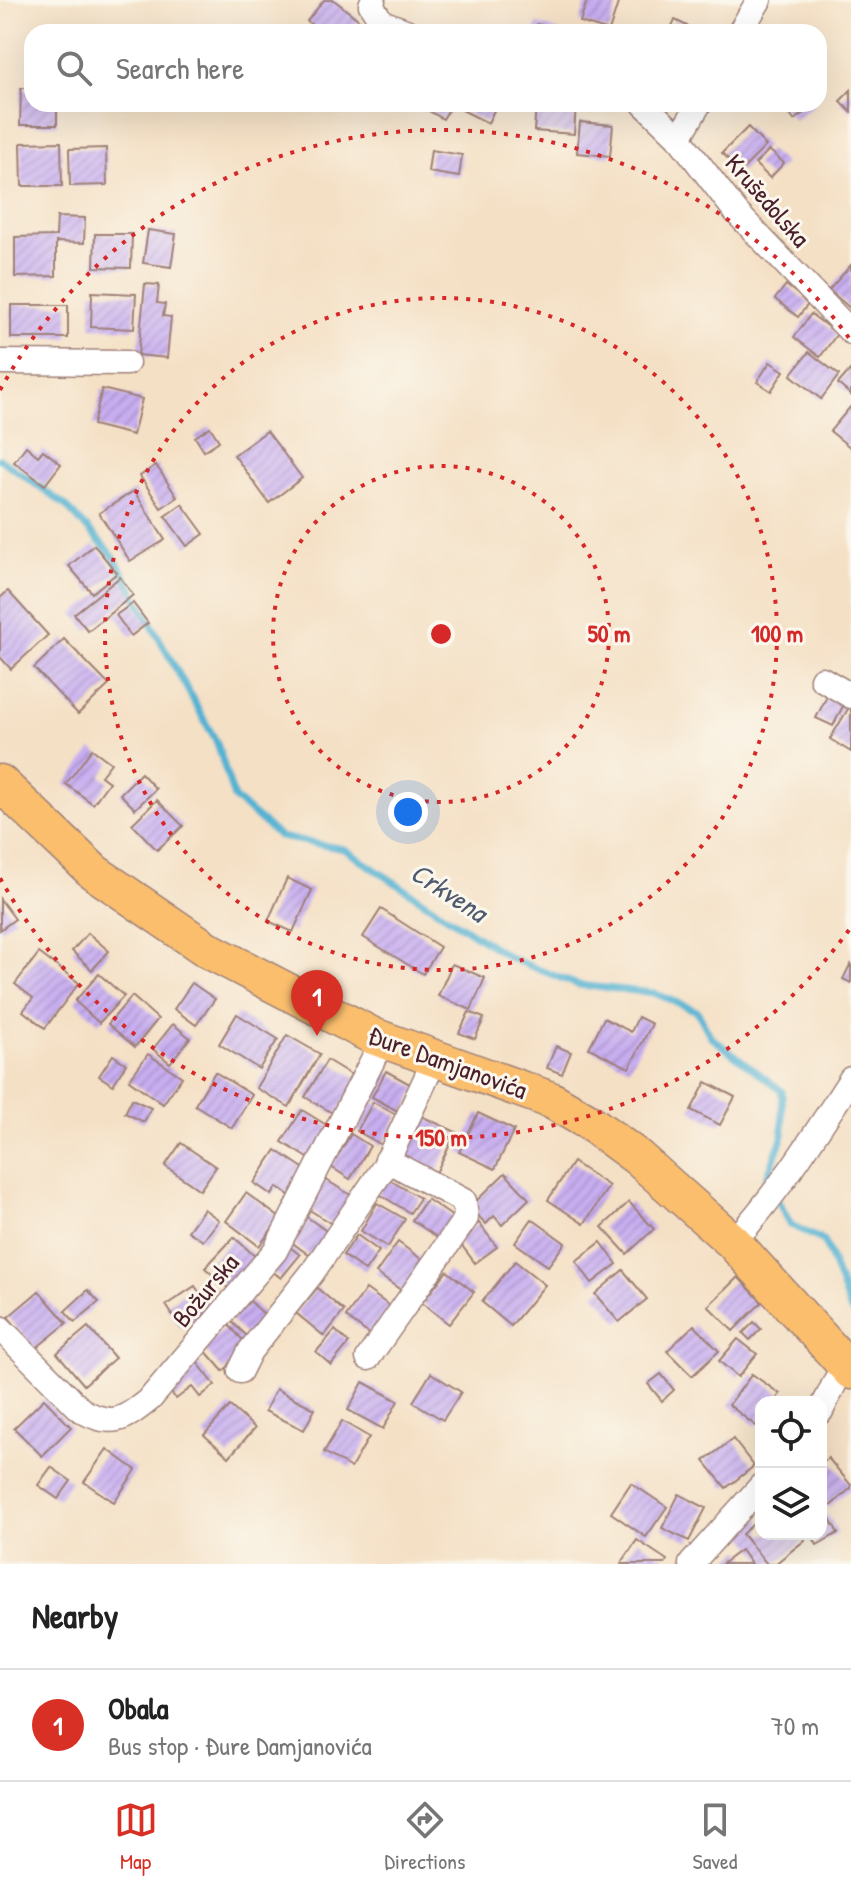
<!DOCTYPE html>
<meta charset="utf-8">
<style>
body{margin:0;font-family:"Patrick Hand",sans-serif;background:#f2f2f2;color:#222}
.controls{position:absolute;right:24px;bottom:24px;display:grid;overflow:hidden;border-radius:16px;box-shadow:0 8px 32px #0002}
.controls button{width:72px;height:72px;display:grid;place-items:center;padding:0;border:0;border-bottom:2px solid #e0e0e0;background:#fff;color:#222;font:40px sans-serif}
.you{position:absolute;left:408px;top:812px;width:28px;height:28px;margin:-20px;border:6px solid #fff;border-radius:50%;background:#1a73e8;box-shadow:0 0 0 12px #1a73e833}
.badge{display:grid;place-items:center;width:52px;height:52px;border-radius:50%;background:#d93025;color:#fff;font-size:26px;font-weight:700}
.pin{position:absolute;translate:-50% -66px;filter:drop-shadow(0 2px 4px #0008)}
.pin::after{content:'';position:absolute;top:42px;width:28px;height:24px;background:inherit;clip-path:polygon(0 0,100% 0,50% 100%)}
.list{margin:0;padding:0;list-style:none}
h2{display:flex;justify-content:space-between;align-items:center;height:104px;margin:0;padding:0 32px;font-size:34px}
h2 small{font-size:26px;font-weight:400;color:#767676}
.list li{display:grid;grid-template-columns:52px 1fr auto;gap:24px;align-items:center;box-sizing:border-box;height:112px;padding:0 32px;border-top:2px solid #e0e0e0}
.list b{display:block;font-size:30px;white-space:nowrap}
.list p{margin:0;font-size:26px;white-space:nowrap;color:#767676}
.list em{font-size:26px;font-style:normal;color:#767676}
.icon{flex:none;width:44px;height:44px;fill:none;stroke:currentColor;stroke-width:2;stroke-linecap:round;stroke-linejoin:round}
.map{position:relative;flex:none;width:851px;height:1564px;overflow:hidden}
.search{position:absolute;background:#fff;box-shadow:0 8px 32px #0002;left:24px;right:24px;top:24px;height:88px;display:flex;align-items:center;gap:20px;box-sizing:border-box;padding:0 28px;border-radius:24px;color:#767676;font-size:30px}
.sheet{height:216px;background:#fff}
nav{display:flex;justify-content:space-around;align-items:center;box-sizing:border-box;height:112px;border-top:2px solid #e0e0e0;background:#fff;font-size:22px;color:#767676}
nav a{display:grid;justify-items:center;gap:4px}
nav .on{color:#d93025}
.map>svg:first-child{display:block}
</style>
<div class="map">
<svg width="851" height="1564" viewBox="0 0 851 1564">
<defs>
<pattern id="building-hatch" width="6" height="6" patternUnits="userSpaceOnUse" patternTransform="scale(2)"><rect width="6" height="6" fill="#c7adf0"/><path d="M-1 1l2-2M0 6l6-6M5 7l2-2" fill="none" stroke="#ac94ce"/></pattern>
</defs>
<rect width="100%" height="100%" fill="#fbf7ec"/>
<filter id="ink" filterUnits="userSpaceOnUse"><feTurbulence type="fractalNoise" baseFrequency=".0125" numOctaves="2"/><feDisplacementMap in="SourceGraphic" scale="16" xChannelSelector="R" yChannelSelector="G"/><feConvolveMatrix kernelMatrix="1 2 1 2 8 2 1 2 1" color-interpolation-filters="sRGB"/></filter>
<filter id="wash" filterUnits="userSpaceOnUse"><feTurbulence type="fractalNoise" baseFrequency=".006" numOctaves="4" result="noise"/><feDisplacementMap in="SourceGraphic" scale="32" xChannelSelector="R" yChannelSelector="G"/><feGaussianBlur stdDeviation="1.8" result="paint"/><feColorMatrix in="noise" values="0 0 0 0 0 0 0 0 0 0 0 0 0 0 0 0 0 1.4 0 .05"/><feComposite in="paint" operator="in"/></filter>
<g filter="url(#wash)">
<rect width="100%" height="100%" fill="#f4e0c5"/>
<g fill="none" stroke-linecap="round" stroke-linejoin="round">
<g stroke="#54b2d2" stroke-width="7">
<path d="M0,459L65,505L114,557L217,743L234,798L280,837L344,849L510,958L578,985L654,993L697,1011L711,1037L782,1091L783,1135L766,1180L771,1188"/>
<path d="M777,1199L791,1225L824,1241L851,1311"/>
</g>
</g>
<g id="blocks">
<g fill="url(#building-hatch)">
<path d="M324,0H334L359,20L350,32H321L307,21Z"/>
<path d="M587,0H619L609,31L580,22Z"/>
<path d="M675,20L699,32H669Z"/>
<path d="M537,24L560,31V32H535Z"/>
<path d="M21,88H32V104H57V125H20Z"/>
<path d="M851,90V112L840,101Z"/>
<path d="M417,104H452L443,119Z"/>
<path d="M460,104H497L488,123L458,108Z"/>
<path d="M536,104H576L574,134L534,131Z"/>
<path d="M782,104H816L794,120Z"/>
<path d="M580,122L613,125L610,156L577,153Z"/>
<path d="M748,127L766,146L741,171L722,153Z"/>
<path d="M61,142L62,186H22L21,143Z"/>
<path d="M106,148L107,185L70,186L69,149Z"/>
<path d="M431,150L462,155L459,177L428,172Z"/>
<path d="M769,150L784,163L770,178L755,164Z"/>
<path d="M57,217L85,218L84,243L56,242V276L15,277V237L56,236Z"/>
<path d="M148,230L176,234L171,267L143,263Z"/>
<path d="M95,234H132L131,268L94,267Z"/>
<path d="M851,265V309L829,290Z"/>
<path d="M145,284L159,285L157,303L165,304L163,316L171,317L167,358L138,355Z"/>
<path d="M786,285L809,303L798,317L775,299Z"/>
<path d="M92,292L136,294L134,329L91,327Z"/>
<rect x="11" y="305" width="57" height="33"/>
<path d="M811,314L837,334L820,357L794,337Z"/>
<path d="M809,352L839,375L821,399L791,375Z"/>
<path d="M770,362L784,371L771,391L757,382Z"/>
<path d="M851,369V395L838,384Z"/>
<path d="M102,389L142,399L133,435L93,425Z"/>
<path d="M851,406V448L830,431Z"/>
<path d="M210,427L219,441L204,451L195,437Z"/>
<path d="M267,431L302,478L269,503L234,455Z"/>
<path d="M26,446L38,456L43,450L61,464L45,485L14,462Z"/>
<path d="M156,465L177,497L161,508L140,476Z"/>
<path d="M134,491L165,540L130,561L99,513Z"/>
<path d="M182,504L204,534L187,546L165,516Z"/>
<path d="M94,545L117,573L92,593L69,566Z"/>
<path d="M120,577L133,595L88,631L74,614Z"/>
<path d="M8,591L48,635L11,669L0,657V598Z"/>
<path d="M133,603L148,623L131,636L116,615Z"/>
<path d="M64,639L109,685L78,714L34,668Z"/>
<path d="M828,694L845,702L833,726L816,718Z"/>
<path d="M851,704V752L830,739Z"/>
<path d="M92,749L111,763L101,776L109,782L93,804L66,784Z"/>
<path d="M141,773L156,789L135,809L120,794Z"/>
<path d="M157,800L183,826L157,850L132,824Z"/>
<path d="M287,878L312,890L293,932L268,921Z"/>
<path d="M0,899L15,919L0,930Z"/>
<path d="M381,909L440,947L423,974L363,937Z"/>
<path d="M88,933L109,951L92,970L72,951Z"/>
<path d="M39,953L79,983L45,1028L23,1011L33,998L15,984Z"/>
<path d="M851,963V983L843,979Z"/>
<path d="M452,964L485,978L471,1010L438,996Z"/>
<path d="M99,974L124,996L99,1023L75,1001Z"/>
<path d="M192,983L215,999L196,1025L174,1009Z"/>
<path d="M132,996L158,1019L135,1047L108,1024Z"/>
<path d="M469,1012L484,1018L475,1039L459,1033Z"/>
<path d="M237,1014L278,1039L259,1069L219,1044Z"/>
<path d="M638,1017L652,1024L629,1068L589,1048L604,1018L631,1032Z"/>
<path d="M173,1024L190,1038L170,1063L153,1049Z"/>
<path d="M287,1035L320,1054L289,1107L256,1088Z"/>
<path d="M556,1046L571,1052L562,1074L547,1068Z"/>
<path d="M148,1054L182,1077L163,1104L129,1080Z"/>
<path d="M113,1055L126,1064L113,1085L99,1076Z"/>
<path d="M327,1060L358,1079L336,1115L305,1097Z"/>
<path d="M386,1071L417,1088L403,1114L372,1097Z"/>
<path d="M215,1072L252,1095L232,1128L195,1105Z"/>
<path d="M706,1082L735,1097L720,1125L691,1110Z"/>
<path d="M132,1099L151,1108L144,1122L125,1113Z"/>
<path d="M373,1102L398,1116L382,1145L357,1131Z"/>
<path d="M302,1110L333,1129L313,1161L282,1142Z"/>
<path d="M478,1113L514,1130L495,1169L459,1152Z"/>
<path d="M421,1116L456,1132L436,1173L401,1157Z"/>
<path d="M351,1134L370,1146L350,1179L331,1167Z"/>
<path d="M181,1143L216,1167L200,1190L165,1166Z"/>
<path d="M276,1150L309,1172L292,1197L277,1187L272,1195L254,1183Z"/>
<path d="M573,1162L609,1186L584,1224L548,1200Z"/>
<path d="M505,1173L529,1199L502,1225L494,1216L486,1224L470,1207Z"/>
<path d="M323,1178L357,1199L338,1228L305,1207Z"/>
<path d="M388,1179L420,1198L410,1213L379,1194Z"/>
<path d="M246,1193L280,1218L259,1246L226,1221Z"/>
<path d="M427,1199L456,1219L441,1240L412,1220Z"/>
<path d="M629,1202L654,1229L627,1254L602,1227Z"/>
<path d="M377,1203L405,1219L388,1247L361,1231Z"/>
<path d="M204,1209L219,1220L203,1241L188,1231Z"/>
<path d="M307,1217L329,1233L313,1258L290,1241Z"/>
<path d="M532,1219L565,1243L548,1266L515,1243Z"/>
<path d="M479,1223L497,1247L475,1263L457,1239Z"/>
<path d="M357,1235L379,1251L365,1271L343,1255Z"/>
<path d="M234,1237L259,1260L231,1291L205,1268Z"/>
<path d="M398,1242L425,1262L404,1292L376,1273Z"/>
<path d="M601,1242L617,1264L592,1283L576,1261Z"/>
<path d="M286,1244L300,1255L281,1278L267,1267Z"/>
<path d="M515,1261L545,1285L511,1326L482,1302Z"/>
<path d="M623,1270L647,1299L619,1322L595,1294Z"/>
<path d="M447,1271L474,1292L449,1324L422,1303Z"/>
<path d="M738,1277L762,1302L733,1331L708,1306Z"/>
<path d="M195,1286L211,1310L181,1328L166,1305Z"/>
<path d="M317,1288L344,1311L324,1336L296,1313Z"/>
<path d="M366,1289L394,1309L373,1337L346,1317Z"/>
<path d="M88,1290L99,1302L75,1322L65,1311Z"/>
<path d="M39,1291L67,1323L35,1349L8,1317Z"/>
<path d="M250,1301L267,1317L248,1337L231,1321Z"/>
<path d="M754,1322L761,1329L750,1340L743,1333Z"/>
<path d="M229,1325L250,1348L223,1371L203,1348Z"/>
<path d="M694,1325L719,1351L692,1376L667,1351Z"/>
<path d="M88,1327L115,1358L84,1385L57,1353Z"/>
<path d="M335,1330L349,1343L331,1365L316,1352Z"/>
<path d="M738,1339L757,1354L738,1377L719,1361Z"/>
<path d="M197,1362L215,1385L200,1397L192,1387L176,1399L166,1387Z"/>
<path d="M431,1373L461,1392L443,1420L413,1402Z"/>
<path d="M661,1374L674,1390L662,1401L648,1384Z"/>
<path d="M752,1374L780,1394L774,1402H761V1419L756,1426L729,1405Z"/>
<path d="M363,1382L398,1401L383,1429L348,1410Z"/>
<path d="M276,1389L315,1409L304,1430L265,1411Z"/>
<path d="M44,1399L71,1427L42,1456L14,1428Z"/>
<path d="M230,1406L255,1428L229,1457L204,1435Z"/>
<path d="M342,1421L369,1437L351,1468L324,1452Z"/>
<path d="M733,1439L754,1466L726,1488L704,1461Z"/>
<path d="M107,1449L136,1470L114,1502L84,1482Z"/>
<path d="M828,1458L851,1485V1488L828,1508L821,1500V1465Z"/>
<path d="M51,1467L71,1481L58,1499L38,1485Z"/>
<path d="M631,1483L667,1507L646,1537L611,1513Z"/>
<path d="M679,1494L706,1508L689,1541L662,1528Z"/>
<path d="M828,1515L838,1533L817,1545L811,1534H821V1519Z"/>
<path d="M761,1517V1534H801L805,1540L775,1564H767L742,1534Z"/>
<path d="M637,1540L667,1560L665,1564H621Z"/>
<path d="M741,1550L751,1564H722Z"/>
</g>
</g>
</g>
<g filter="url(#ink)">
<use href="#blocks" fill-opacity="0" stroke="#9f8078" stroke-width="2"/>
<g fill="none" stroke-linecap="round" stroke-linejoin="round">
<g stroke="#9f8078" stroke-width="27">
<g id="minor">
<path d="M373,0L371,5L382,22L408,32"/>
<path d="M740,32L759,0"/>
<path d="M644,104L679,138L736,212L851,332"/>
<path d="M679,138L699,104"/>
<path d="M0,362L127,363"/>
<path d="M822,679L851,696"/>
<path d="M733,1242C779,1192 814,1136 851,1079"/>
<path d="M0,1328L81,1410C112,1428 124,1420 150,1399L275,1251L383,1040"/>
<path d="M368,1358L466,1218L464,1201L387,1160"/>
<path d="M240,1371L250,1351L312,1273L385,1166L435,1059"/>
<path d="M821,1411L844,1364"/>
<path d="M691,1564L761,1486"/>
</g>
</g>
<g stroke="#9f8078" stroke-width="39">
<path id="primary" d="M0,783L94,872L208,950L373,1036L551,1100L589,1122L637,1157L733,1242L851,1371"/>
</g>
<use href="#minor" stroke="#fff" stroke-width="24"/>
<use href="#primary" stroke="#fabe6d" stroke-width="36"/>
</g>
</g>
<g fill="none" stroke="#d62828" stroke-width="4" stroke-dasharray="4 8">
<circle cx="441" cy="634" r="168"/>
<circle cx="441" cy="634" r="336"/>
<path d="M849 930A504 504 0 0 1 0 878M0 390A504 504 0 0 1 849 338"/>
</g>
<g text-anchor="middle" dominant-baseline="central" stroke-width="6" stroke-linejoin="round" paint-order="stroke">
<g font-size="26" fill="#4a1f2b" stroke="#fbf7ec">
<text transform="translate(768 200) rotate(49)">Krušedolska</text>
<text transform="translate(448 1062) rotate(20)">Đure Damjanovića</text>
<text transform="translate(205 1290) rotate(-50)">Božurska</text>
</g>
<g font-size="28" font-style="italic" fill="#4e5a6e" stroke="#fbf7ec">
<text transform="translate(449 892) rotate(33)">Crkvena</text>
</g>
</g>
<circle cx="441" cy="634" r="12" fill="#d62828" stroke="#fbf7ec" stroke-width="4"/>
<g font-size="24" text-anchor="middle" font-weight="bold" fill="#d62828" stroke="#fbf7ec" stroke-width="6" stroke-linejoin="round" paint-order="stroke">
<text x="609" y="642">50 m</text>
<text x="777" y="642">100 m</text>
<text x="441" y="1146">150 m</text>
</g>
</svg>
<div class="controls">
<button><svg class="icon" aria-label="locate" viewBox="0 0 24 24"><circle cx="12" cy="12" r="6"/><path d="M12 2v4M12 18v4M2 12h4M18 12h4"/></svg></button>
<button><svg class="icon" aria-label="layers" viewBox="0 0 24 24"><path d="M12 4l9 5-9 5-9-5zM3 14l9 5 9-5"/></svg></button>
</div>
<div class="you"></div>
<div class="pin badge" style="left:317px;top:1036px">1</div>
<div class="search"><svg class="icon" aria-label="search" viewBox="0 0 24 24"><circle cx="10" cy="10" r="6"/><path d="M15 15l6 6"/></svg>Search here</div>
</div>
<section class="sheet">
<h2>Nearby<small></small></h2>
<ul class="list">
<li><span class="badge">1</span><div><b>Obala</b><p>Bus stop · Đure Damjanovića</p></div><em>70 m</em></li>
</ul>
</section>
<nav>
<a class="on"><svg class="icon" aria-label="map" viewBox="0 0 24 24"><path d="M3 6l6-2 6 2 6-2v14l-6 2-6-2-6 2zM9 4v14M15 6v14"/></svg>Map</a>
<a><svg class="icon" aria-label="directions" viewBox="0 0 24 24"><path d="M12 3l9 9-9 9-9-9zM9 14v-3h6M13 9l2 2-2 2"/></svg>Directions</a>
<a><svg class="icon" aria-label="saved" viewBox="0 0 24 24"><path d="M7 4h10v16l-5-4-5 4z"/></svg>Saved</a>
</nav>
